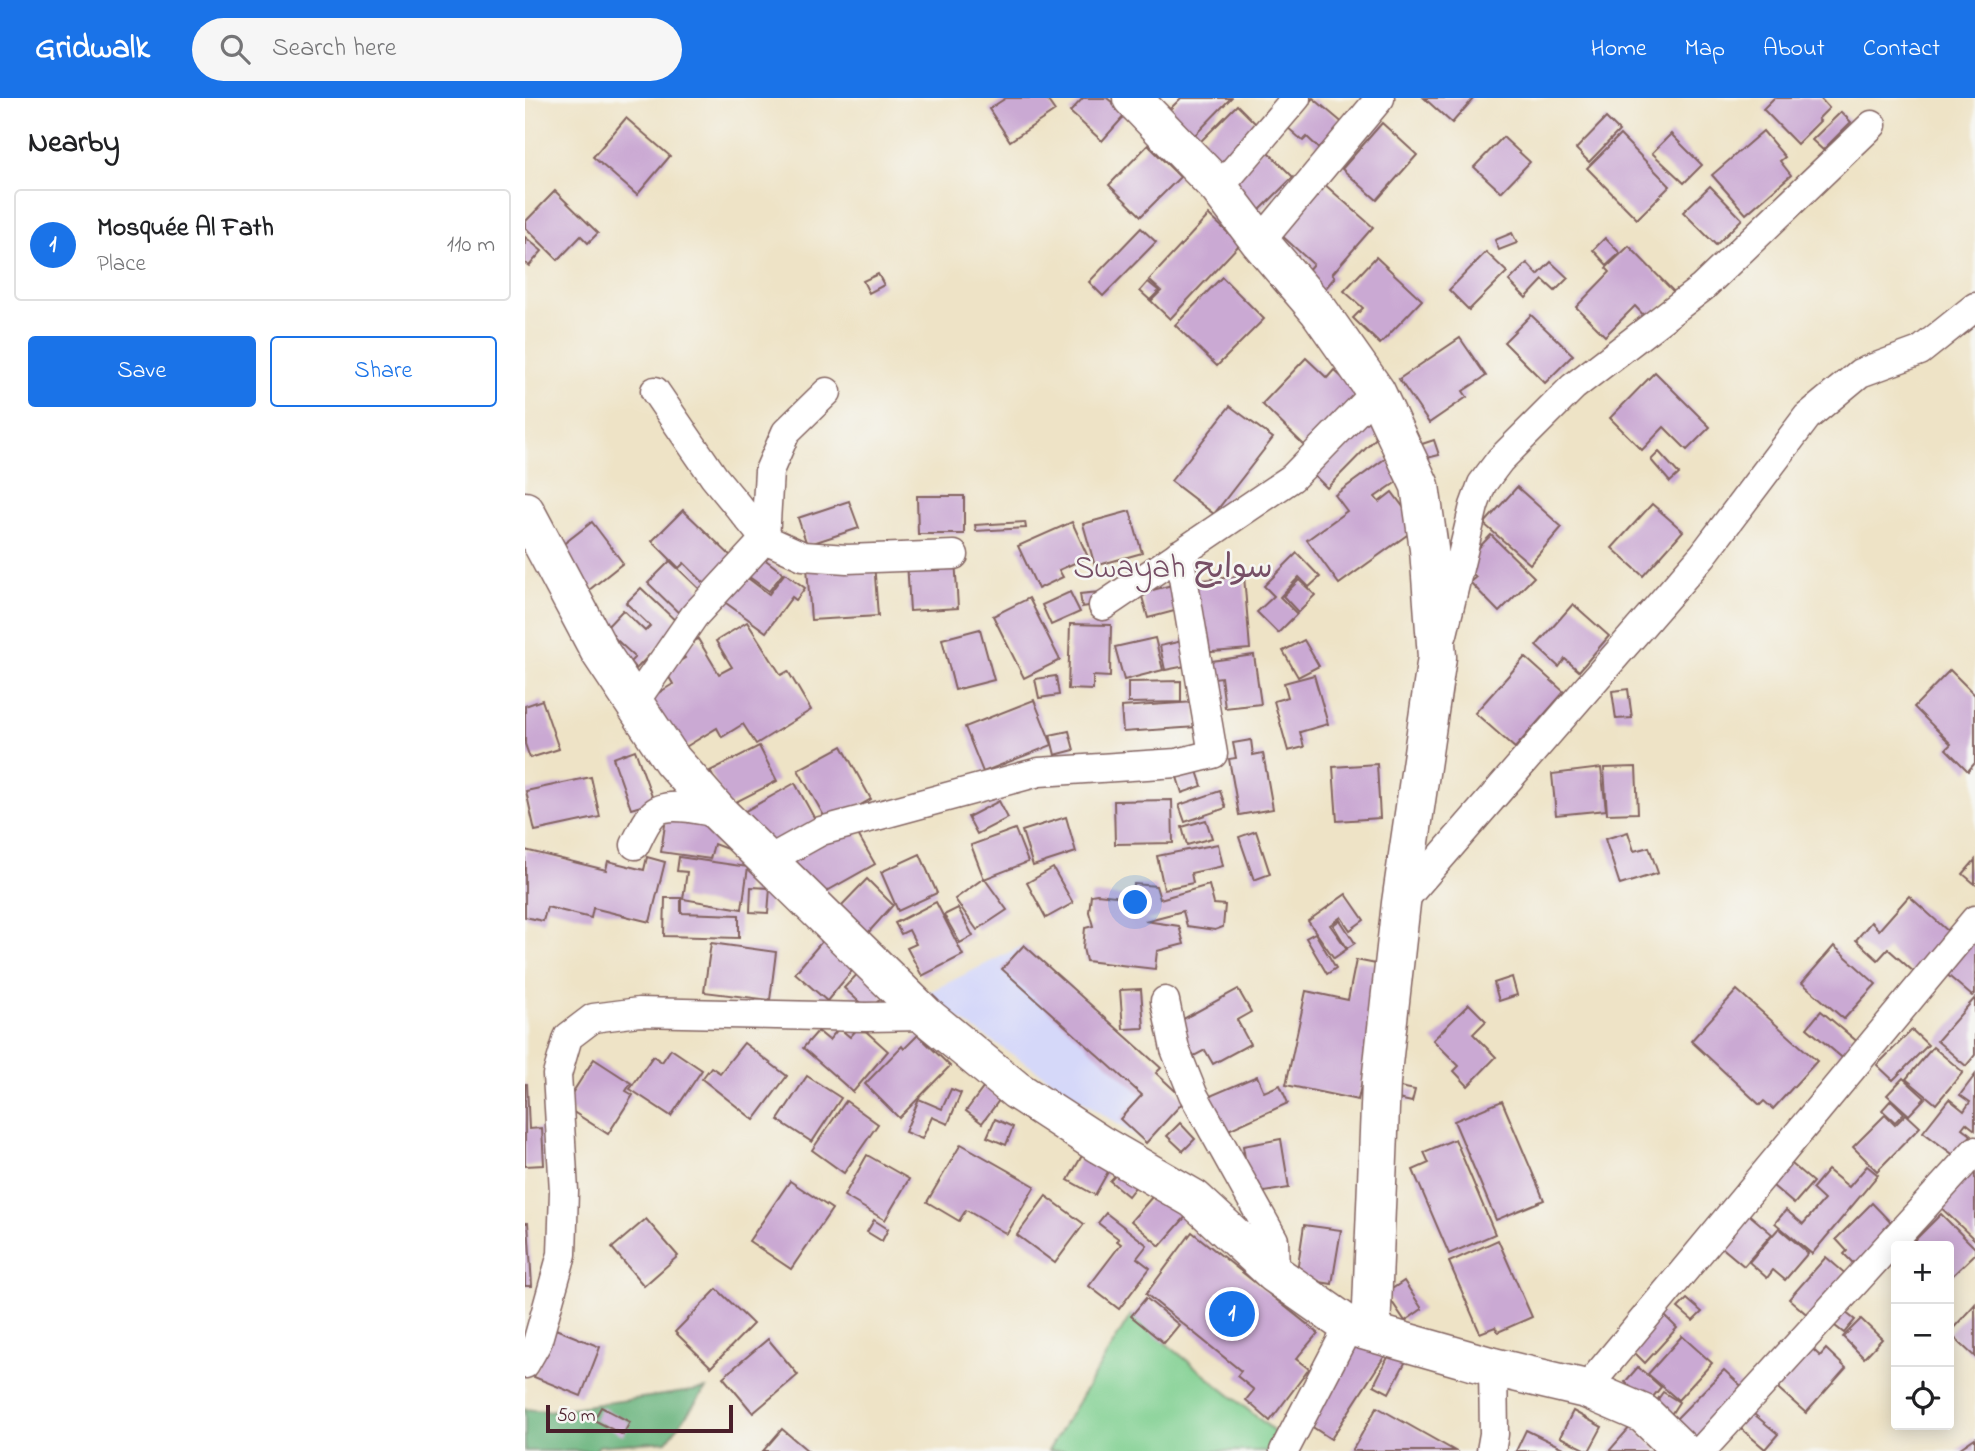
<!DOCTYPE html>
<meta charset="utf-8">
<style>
body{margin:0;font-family:"Indie Flower","Playpen Sans Arabic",sans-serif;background:#f6f6f6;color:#202124}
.controls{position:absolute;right:21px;bottom:21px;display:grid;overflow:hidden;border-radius:7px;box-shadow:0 4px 18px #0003}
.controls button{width:63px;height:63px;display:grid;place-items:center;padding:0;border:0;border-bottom:2px solid #e0e0e0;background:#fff;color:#202124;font:35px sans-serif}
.scale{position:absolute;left:21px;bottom:18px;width:187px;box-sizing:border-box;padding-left:7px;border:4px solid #4a1f2b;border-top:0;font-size:19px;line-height:24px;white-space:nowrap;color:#4a1f2b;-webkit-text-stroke:5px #f6f6f2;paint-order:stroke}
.you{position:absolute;left:611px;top:805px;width:24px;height:24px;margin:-18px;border:5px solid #fff;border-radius:50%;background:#1a73e8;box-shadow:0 0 0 10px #1a73e833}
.badge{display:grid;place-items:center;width:46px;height:46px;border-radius:50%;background:#1a73e8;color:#fff;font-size:23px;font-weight:700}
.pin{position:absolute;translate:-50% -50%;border:4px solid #fff;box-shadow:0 2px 7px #0006}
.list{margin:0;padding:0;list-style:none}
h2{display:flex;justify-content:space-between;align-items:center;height:91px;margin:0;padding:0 28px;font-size:30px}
h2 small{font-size:23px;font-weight:400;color:#757577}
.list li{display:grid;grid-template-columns:46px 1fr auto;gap:21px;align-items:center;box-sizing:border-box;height:112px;margin:0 14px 14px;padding:0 14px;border:2px solid #e0e0e0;border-radius:7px}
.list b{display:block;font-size:26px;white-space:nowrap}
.list p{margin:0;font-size:23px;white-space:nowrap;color:#757577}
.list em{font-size:23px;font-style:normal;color:#757577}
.actions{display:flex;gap:14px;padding:21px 28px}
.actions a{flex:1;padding:16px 0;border:2px solid #1a73e8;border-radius:7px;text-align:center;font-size:24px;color:#1a73e8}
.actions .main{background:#1a73e8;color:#fff}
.icon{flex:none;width:38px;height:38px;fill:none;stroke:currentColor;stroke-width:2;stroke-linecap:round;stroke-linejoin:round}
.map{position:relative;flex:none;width:1450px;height:1353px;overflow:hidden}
header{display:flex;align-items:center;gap:42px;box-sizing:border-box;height:98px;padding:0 35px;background:#1a73e8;color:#fff}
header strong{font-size:33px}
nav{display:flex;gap:38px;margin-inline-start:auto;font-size:24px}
.search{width:490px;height:63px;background:#f6f6f6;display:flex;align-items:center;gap:18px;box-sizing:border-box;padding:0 24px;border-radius:38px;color:#757577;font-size:26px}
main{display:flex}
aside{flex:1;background:#fff}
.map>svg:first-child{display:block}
</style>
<header>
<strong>Gridwalk</strong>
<div class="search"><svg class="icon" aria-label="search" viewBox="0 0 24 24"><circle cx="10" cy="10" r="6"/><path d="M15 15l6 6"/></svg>Search here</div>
<nav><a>Home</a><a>Map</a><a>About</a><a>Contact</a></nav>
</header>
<main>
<aside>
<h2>Nearby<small></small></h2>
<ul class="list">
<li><span class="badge">1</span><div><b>Mosquée Al Fath</b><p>Place</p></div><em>110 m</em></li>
</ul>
<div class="actions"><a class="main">Save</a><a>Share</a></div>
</aside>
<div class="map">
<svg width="1450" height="1353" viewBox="0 0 1450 1353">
<rect width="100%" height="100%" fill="#f6f6f2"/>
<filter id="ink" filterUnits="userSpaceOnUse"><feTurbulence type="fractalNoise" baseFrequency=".0143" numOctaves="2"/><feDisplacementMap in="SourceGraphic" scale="14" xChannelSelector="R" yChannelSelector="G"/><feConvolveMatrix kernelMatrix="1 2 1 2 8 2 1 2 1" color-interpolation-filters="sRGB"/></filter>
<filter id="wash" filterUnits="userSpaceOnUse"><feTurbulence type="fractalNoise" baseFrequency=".00686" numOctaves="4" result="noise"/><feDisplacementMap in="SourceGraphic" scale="28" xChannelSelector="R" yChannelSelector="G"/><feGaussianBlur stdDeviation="1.57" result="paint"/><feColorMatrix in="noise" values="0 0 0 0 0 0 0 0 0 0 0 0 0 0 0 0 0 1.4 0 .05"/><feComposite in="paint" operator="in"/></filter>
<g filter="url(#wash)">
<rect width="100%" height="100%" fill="#eee3c6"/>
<path fill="#d5d8f9" d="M499,847L636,970L632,976L660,1002L621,1045L398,897Z"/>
<path fill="#7ecf8f" stroke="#64775d" stroke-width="2" d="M606,1217L754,1337L745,1353H523Z"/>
<path fill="#66b27a" stroke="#586852" stroke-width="2" d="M181,1291L142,1343L74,1348L70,1353H0V1311L23,1313Z"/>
<g id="blocks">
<g fill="#caa9d3">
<path d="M481,0H521L530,13L485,43L464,11Z"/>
<path d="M558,0H582L601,16L577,43L545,14Z"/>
<path d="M656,0H706L666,41L640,16Z"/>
<path d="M788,0L820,27L796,52L782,39L778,43L762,29Z"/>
<path d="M899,0H949L927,25Z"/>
<path d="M1249,0H1295L1304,10L1293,21L1295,23L1272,46L1238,11Z"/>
<path d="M712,7L734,29L694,69L672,47Z"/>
<path d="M1316,14L1326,24L1298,52L1287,42Z"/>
<path d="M101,20L145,58L112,97L68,59Z"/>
<path d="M1081,20L1094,33L1064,64L1051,51Z"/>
<path d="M857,25L892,57L852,102L817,71Z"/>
<path d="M1238,33L1260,59L1255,63L1266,77L1221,116L1187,77Z"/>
<path d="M1146,36L1177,67L1159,85L1127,55Z"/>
<path d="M1095,37L1145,88L1112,121L1062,70Z"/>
<path d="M978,39L1005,64L976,94L949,69Z"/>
<path d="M623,47L655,79L616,118L584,87Z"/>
<path d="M738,49L768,79L731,116L701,86Z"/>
<path d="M798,85L848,129L807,176L810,179L795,197L776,180L788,166L754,135Z"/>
<path d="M1185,88L1217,121L1191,147L1158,114Z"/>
<path d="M30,93L73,135L63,145L56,138L33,162L0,129V124Z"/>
<path d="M684,117L715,146L645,221L626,203L636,193L624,182Z"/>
<path d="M616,130L631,144L578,198L564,184Z"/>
<path d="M987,135L992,145L974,152L970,142Z"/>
<path d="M0,139L17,153L4,168L0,165Z"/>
<path d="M1080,140L1095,155L1082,167L1068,152Z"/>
<path d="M1104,148L1149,194L1122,221L1110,208L1080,238L1051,209L1085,174L1081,170Z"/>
<path d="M961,154L982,174L944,212L924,192Z"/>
<path d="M851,159L897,202L855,246L828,220L838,210L819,193Z"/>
<path d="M1026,164L1043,180L1030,193L1018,182L1001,200L984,183L1002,165L1013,177Z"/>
<path d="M353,176L359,187L344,195L338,183Z"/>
<path d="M697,179L739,221L692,268L650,227Z"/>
<path d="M623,184L634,193L625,202L615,193Z"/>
<path d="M1006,217L1048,257L1020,285L979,244Z"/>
<path d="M935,240L961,278L938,293L942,299L904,325L874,281Z"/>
<path d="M781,260L802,280L809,272L834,295L782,350L737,306Z"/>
<path d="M1130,274L1185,329L1162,352L1139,329L1117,352L1085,320Z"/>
<path d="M705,308L748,340L689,416L646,383Z"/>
<path d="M842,318L858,333L802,390L786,374Z"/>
<path d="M909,342L914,357L898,361L894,347Z"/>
<path d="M1134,354L1154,376L1145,384L1126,362Z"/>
<path d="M861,360L876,381L850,399L854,404L867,394L893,429L814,486L782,442L822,413L810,397Z"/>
<path d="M992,389L1037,429L1005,466L959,426Z"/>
<path d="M392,398H439V436H393Z"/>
<path d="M324,403L334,430L282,447L273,420Z"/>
<path d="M1127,406L1158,433L1118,478L1087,450Z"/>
<path d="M158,412L210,462L183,489L159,465L154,470L127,443Z"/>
<path d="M605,413L617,455L570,468L558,426Z"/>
<path d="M67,424L98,465L59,496L27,455Z"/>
<path d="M500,424L501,430L451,433L450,427Z"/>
<path d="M547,424L563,459L534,472L538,479L513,491L493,448Z"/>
<path d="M966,437L1009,479L974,514L945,484L951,479L938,466Z"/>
<path d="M772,455L795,479L784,489L774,479L755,499L772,516L753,535L732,514L749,498L739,488Z"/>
<path d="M234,457L258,475L244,493L220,476Z"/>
<path d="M430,460L433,510L385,513L382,463Z"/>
<path d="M145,463L184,500L162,523L123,485Z"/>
<path d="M349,464L353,518L286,522L282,469Z"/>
<path d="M260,475L280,490L271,502L267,499L241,534L201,505L220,478L244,496Z"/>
<path d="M719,478L725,551L674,555L667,483Z"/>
<path d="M774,482L790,497L773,514L758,498Z"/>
<path d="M647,487L653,512L623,520L616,495Z"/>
<path d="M116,490L154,526L111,571L105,564L110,559L80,531L98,512L120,533L125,528L101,505Z"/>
<path d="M545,494L555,514L526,527L517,507Z"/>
<path d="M574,494L576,506L557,509L555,496Z"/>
<path d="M504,500L535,562L499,580L468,518Z"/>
<path d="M1048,506L1084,538L1054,573L1040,561L1034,569L1011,548Z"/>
<path d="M222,524L256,577L263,573L286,612L231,646L218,626L197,639L192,630L154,653L122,602L148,586L140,572L160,560L155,552L173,541L194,576L207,569L191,543Z"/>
<path d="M545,526L586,527L585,579L568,578V592L543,591Z"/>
<path d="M455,531L469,582L430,592L417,541Z"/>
<path d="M630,540L638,572L599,582L590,549Z"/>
<path d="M666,541L671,566L640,572L635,548Z"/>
<path d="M779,542L794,568L773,579L758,553Z"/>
<path d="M729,557L736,606L700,610L696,579L681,581L679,564Z"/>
<path d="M1000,559L1039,594L990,650L950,615Z"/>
<path d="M1425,572L1450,597V665L1443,673L1421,651L1426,646L1389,609Z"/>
<path d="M789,577L803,626L775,634L779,649L763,653L749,603L763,599L759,585Z"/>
<path d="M531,578L534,597L514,600L510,581Z"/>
<path d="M656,583V604L603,605V584Z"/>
<path d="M1103,591L1107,620L1091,621L1087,593Z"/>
<path d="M17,602L34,651L5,660L0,646V608Z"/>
<path d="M509,602L527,647L458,674L440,629Z"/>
<path d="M670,604L672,629L598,634L596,609Z"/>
<path d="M544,633L549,652L530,657L525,637Z"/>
<path d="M726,642L728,657L738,655L748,711L714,717L704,661L711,660L708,645Z"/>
<path d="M234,648L252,683L203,708L185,673Z"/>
<path d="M317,648L346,701L303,725L273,672Z"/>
<path d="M110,652L129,704L106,711L88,660Z"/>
<path d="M852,666L855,720L812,723L808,669Z"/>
<path d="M1111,669L1113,715L1082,716L1079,670Z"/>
<path d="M671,670L677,688L657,695L651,676Z"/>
<path d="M1076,670L1081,712L1031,717L1027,676Z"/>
<path d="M66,679L75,719L10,733L1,693Z"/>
<path d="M270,685L291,723L238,752L217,715Z"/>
<path d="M695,693L701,710L660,724L654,707Z"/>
<path d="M647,702L648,745L590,746L589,703Z"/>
<path d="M474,703L483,720L452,736L443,719Z"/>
<path d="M142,713L208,737L202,751L189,746L185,761L136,754Z"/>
<path d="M541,719L551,754L508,768L497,733Z"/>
<path d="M681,722L687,740L662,747L657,729Z"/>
<path d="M327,726L350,766L286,802L263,763Z"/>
<path d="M490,731L503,764L459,781L446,747Z"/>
<path d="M731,733L745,776L729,782L714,739Z"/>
<path d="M1103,734L1109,753L1124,749L1133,775L1095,787L1080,741Z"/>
<path d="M693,746L698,768L666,775L668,785L639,791L632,758Z"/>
<path d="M0,752L81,772L83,763L119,772L122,759L140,764L125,824L68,810L66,820L22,809L18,823L0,819Z"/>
<path d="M395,756L412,795L373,813L356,774Z"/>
<path d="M154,759L223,769L217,811L158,801L162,774L152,773Z"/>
<path d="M1450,762V786L1438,776Z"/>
<path d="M528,770L548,805L521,820L502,785Z"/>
<path d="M459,780L482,812L452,832L430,801Z"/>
<path d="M342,781L368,807L342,836L314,810Z"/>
<path d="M609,786L631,788L635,801L684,787L689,806L700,807L698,829L690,832L662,828L658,813L620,823L654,828L659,846L632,853L630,871L561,863L558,850L560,830L568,828L564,814L566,797L572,796L608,800Z"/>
<path d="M226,789L245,790L243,815L225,814Z"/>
<path d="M821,796L839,822L825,832L816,819L805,827L822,851L809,860L783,823Z"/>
<path d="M1384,798L1424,834L1389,874L1363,851L1353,862L1331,842L1346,824L1354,832Z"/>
<path d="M140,800H156V815L214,817V840L139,838Z"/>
<path d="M411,804L438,857L397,878L382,850L391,846L384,832L376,836L370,825Z"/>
<path d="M433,810L448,838L435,845L419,817Z"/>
<path d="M815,822L830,845L822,850L808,827Z"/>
<path d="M790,835L811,870L802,876L781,840Z"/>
<path d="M1450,838V896L1447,898L1419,874Z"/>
<path d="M299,841L331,868L302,903L270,875Z"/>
<path d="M186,845L251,854L245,902L179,894Z"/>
<path d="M499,847L636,970L631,975L660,1002L621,1045L595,1021L617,997L477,871Z"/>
<path d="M1309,848L1351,886L1319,921L1277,885Z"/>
<path d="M831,862L861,868L833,1002L761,987L781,893L823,902Z"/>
<path d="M342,866L360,905L355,901L344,913L319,890Z"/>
<path d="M987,879L992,897L974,903L969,885Z"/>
<path d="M616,891L619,930L598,931L595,892Z"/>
<path d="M713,891L726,914L712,922L725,946L688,966L680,952L669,958L651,925Z"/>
<path d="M1212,892L1292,963L1248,1011L1239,1003L1235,1007L1166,943Z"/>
<path d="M1450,900V957L1441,968L1412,943Z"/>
<path d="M944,906L961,923L948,936L971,959L943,988L929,973L934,968L908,942Z"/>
<path d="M1296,913L1335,946L1321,963L1282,930Z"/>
<path d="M335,928L363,953L328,994L278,950L293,933L304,942L314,930L325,939Z"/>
<path d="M1387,932L1403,947L1368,982L1352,967Z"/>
<path d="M393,937L425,968L374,1020L340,986L377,948L379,951Z"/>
<path d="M219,945L262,978L229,1022L177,981L186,969L195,975Z"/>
<path d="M1408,949L1438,974L1411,1006L1381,981Z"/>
<path d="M146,951L177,972L146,1018L105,991L128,958L137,964Z"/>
<path d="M69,961L106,985L101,993L108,997L83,1036L39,1008Z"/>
<path d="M1450,977V1032L1441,1025L1437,1030L1446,1037L1430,1058L1398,1034L1424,1001L1439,1013L1445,1004L1435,997Z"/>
<path d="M282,978L316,1000L287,1044L253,1022Z"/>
<path d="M732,978L739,994L755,987L763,1005L699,1034L683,999Z"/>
<path d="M1378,980L1400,1000L1384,1017L1362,997Z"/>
<path d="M0,986H2L4,1031L17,1030L19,1067L0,1068Z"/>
<path d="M459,989L475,1001L457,1025L441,1013Z"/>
<path d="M875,989L890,992L887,1004L873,1001Z"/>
<path d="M426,991L436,995L423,1026L407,1019L397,1041L380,1034L394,1001L417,1011Z"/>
<path d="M1366,1002L1379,1015L1370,1024L1357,1012Z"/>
<path d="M321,1003L353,1026L319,1075L287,1052Z"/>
<path d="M977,1003L1019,1102L971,1122L929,1023Z"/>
<path d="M1381,1016L1395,1029L1352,1073L1328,1049L1360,1017L1370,1027Z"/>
<path d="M470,1021L488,1029L481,1047L462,1039Z"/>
<path d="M655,1025L670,1041L658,1053L642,1038Z"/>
<path d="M756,1041L764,1090L726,1096L718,1048Z"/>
<path d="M930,1041L970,1136L924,1156L888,1072L904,1065L899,1054Z"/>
<path d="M436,1046L510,1088L482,1136L441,1112L434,1123L402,1104Z"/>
<path d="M558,1056L584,1072L570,1097L543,1082Z"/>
<path d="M342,1057L384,1081L360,1122L319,1098Z"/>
<path d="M1260,1060L1288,1084L1269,1106L1241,1082Z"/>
<path d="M1450,1064V1142L1411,1105Z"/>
<path d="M1342,1068L1353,1077L1287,1156L1250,1125L1261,1112L1278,1126L1299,1102L1287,1091L1303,1072L1324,1089Z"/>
<path d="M597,1070L614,1084L603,1098L585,1083Z"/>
<path d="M265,1083L307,1111L266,1171L224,1143Z"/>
<path d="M634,1091L663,1116L635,1148L606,1123Z"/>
<path d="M521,1098L559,1126L530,1165L492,1137Z"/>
<path d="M1347,1105L1371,1130L1332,1169L1319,1156L1322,1153L1311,1141Z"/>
<path d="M1221,1114L1247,1136L1219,1168L1194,1147Z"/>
<path d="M581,1115L622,1147L612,1160L625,1170L594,1211L564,1188L596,1146L592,1143L594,1141L573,1125Z"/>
<path d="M1416,1116L1450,1150V1156L1424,1181V1148H1390L1387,1145Z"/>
<path d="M121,1121L153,1158L119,1188L87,1150Z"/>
<path d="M349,1122L363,1131L357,1143L342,1134Z"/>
<path d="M0,1125H3L7,1188H0Z"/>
<path d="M779,1127L816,1132L807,1186L771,1180Z"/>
<path d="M1254,1130L1283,1155L1260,1182L1248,1172L1242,1180L1224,1164Z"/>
<path d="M667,1134L793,1235L771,1261L784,1271L745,1323L721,1302L729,1292L712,1278L716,1273L621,1196Z"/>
<path d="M973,1142L1007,1219L973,1234L970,1229L955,1235L924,1164Z"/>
<path d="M1301,1159L1323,1178L1286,1220L1264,1201Z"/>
<path d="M879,1183L897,1211L880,1223L861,1195Z"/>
<path d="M192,1191L228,1226L186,1269L150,1234Z"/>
<path d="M621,1200L654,1227L639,1245L606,1218Z"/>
<path d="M1162,1201L1177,1214L1168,1223L1153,1210Z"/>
<path d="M1450,1206V1259L1424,1235Z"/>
<path d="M1316,1211L1330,1222L1319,1235L1305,1224Z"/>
<path d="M1137,1215L1152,1230L1120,1265L1105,1250Z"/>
<path d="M1336,1221L1357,1241L1339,1260L1318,1239Z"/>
<path d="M28,1230L75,1249L56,1298L9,1279Z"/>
<path d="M1157,1238L1187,1265L1153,1302L1123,1276Z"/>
<path d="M830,1240L859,1259L806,1341L777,1322Z"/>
<path d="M243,1241L273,1277L228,1315L198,1279Z"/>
<path d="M1281,1245L1295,1258L1301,1251L1321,1270L1281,1315L1246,1284Z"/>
<path d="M865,1255L881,1263L864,1295L849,1287Z"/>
<path d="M1113,1269L1136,1289L1123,1305L1100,1284Z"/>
<path d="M1199,1272L1224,1295L1173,1347L1149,1323Z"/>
<path d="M1138,1294L1154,1304L1145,1318L1129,1307Z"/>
<path d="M76,1309L105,1324L98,1337L69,1322Z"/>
<path d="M852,1309L930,1353H827Z"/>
<path d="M1224,1312L1253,1336L1240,1351L1212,1327Z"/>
<path d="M1048,1313L1077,1329L1064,1353L1035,1339Z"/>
<path d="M1106,1328L1134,1353H1084Z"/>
<path d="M257,1331L283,1353H238Z"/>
<path d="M1001,1332L1044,1353H991Z"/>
<path d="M1450,1340V1353H1431Z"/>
</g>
</g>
</g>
<g filter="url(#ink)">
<use href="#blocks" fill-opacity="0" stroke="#836461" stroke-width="2"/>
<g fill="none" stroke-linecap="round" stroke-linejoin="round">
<g stroke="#836461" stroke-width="31">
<g id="street">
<path d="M694,90L771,0"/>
<path d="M735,144L855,0"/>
<path d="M130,293L189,379L240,441L278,458L322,461L429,457"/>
<path d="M578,508L767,380L851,294"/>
<path d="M918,536L949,408L957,386L975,362L1048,289L1177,190L1347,27"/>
<path d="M109,605L169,518L240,441L244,373L261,334L302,294"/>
<path d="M110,747C115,737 120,725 127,717C141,701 176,713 194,715"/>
<path d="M242,763L296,733L514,674L652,665L688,656L654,456"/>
<path d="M876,805L1178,457L1282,319L1335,275L1395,253L1450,209"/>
<path d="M640,903L650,951L668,996L749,1142L750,1176"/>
<path d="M0,1266L12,1245L37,1156L39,1093L32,977L43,939L68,920L114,914L341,919L401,918"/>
<path d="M1061,1291L1450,822"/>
<path d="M759,1353L824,1228"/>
<path d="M966,1353L969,1336L968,1269"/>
<path d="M1176,1353L1450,1053"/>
</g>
</g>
<g stroke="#836461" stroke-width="41">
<g id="secondary">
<path d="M607,0L694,90L735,144L794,213L851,294L895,388L904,451L912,559L876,805L856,984L846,1234"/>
<path d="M0,413L75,554L147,662L194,715L401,918L491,992L574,1046L669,1101L750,1176L824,1228L968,1269L1061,1291L1119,1316L1157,1353"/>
</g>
</g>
<use href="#street" stroke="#fff" stroke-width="28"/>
<use href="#secondary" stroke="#fff" stroke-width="38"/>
</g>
</g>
<g text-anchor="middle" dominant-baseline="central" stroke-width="5" stroke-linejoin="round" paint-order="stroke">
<g font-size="33" fill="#774f66" stroke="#f6f6f2">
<text x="648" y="471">Swayah سوايح</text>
</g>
</g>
</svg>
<div class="controls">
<button>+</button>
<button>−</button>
<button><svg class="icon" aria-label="locate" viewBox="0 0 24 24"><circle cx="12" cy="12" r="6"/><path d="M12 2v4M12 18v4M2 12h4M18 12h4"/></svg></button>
</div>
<div class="scale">50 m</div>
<div class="you"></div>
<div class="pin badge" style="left:707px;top:1216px">1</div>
</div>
</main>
